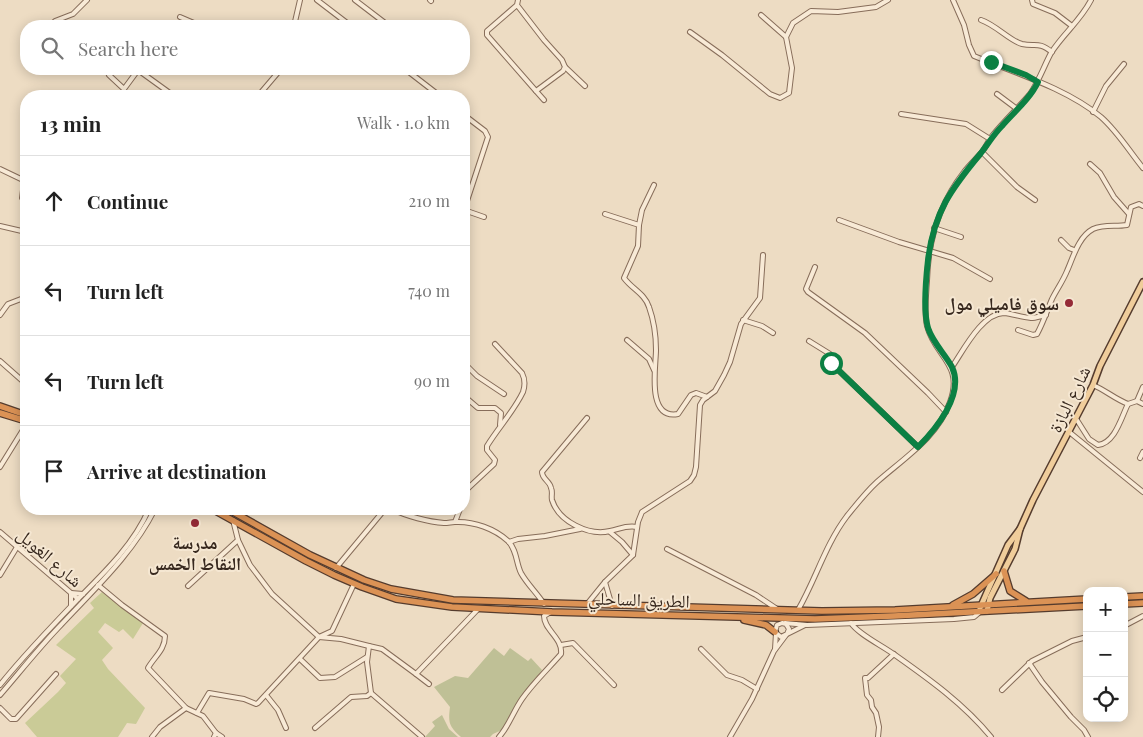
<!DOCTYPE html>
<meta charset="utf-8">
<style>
body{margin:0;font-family:"Playfair Display","Noto Naskh Arabic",serif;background:#f6f6f6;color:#222}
.controls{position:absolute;right:15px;bottom:15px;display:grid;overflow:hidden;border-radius:10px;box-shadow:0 2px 12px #0003}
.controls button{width:45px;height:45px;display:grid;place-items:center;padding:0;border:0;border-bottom:1px solid #e0e0e0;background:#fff;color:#222;font:25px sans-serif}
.stop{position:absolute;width:15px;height:15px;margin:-11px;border:4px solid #0b8043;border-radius:50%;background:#fff}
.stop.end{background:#0b8043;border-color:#fff;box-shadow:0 1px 5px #0008}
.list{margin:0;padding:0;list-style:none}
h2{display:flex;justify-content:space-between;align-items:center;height:65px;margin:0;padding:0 20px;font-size:21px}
h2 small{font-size:16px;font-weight:400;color:#767676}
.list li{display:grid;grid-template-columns:32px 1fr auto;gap:15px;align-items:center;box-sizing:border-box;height:90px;padding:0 20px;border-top:1px solid #e0e0e0}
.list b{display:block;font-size:19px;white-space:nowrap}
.list em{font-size:16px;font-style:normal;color:#767676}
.icon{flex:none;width:28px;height:28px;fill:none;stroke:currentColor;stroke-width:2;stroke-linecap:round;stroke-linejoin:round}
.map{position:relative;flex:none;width:1143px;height:737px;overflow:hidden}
.search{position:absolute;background:#fff;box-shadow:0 2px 12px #0003;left:20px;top:20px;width:450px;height:55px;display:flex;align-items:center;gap:12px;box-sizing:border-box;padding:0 18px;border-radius:20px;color:#767676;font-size:19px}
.panel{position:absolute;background:#fff;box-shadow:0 2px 12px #0003;left:20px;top:90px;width:450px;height:425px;border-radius:20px}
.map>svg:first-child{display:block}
</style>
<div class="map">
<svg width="1143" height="737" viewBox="0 0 1143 737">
<rect width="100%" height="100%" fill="#eddcc3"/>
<path fill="#cacb97" d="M102,592L143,623L133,639L123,629L119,632L105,623L98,632L113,648L102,660L108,669L145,708L136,724L127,723L118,737H37L25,723L58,692L66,683L60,676L76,659L56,645L94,608L90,603Z"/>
<g fill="#bfc096">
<path d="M494,648L504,656L510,648L528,661L531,658L542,670L519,704L504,729L493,734L490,737H461C449,726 448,723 450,707L434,687L455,676L468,678Z"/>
<path d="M442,715L449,729L458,737H425L435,726L432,722Z"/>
</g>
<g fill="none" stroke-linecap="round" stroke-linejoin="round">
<g stroke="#876d5a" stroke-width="6">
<g id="minor">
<path d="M317,0L351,26"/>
<path d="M355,0L389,26"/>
<path d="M430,0L431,1"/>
<path d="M953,0L964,25L969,45L974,56C1015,73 1066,88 1101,117C1118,132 1129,151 1143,168"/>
<path d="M1032,0L1033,4L1055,13L1072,26"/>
<path d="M517,5L487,31V35L536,91L563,71L565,67L562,60L544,40L517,5L518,0"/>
<path d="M761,15L786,37"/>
<path d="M180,17L201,26"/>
<path d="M981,20C996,25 1010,41 1022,44C1036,47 1038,41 1052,52"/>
<path d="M55,21L73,14L87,0"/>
<path d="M294,26L300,0"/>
<path d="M690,32L722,55L770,94L780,98L789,93L792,68L786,37L793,23L811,11L838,12L876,7L888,0"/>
<path d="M565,67L585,86"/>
<path d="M405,69L440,96"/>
<path d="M109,75L124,89L138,70L174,96"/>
<path d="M536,91L544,100"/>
<path d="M997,94L1017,109"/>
<path d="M138,95L139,96"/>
<path d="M258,96L281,69"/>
<path d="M1093,112L1106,86L1124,64"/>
<path d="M901,114L966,124L990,139"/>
<path d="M464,115L485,131L488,137L464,210"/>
<path d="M982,152L1017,187L1035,200"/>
<path d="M1090,164L1100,173L1114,197L1129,214"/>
<path d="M0,169L23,180L24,182L22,198L26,202"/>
<path d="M464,210L484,217"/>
<path d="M605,214L639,225L638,246L624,278C632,289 645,294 649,307C654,321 656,336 656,350C656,366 646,420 678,414L691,395L696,393L707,397"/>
<path d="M839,220L899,242L953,258L990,279"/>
<path d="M639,225L642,210L654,185"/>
<path d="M0,226L26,232"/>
<path d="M934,228L961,237"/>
<path d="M1061,240L1069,248L1074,250"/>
<path d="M815,267L806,289L808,292L865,333L928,393L946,412"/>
<path d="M0,315L8,304L21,299L26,295"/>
<path d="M743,320L762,326L773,333"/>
<path d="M1018,330L1033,335L1037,334C1043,323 1047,311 1052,299C1057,289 1063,281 1067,271C1073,258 1078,237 1093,229C1104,224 1116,227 1127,225L1131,207L1139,204L1143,206"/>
<path d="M627,340L649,359L654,370"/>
<path d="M809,341L830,354L831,363L918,447"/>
<path d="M0,361L26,384"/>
<path d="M464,365L467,366L477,376L504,394"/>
<path d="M952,367C963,351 982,313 1004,313C1013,314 1021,317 1031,318C1035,318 1041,316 1046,315"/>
<path d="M1093,385C1105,390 1115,399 1128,404L1137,401L1143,404"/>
<path d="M464,396L478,408H495L501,413L500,425"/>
<path d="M1137,401L1143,387"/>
<path d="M1075,417L1089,439L1098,445C1115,443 1121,418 1128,404"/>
<path d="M587,418L542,472C542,479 550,481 551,488C553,492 551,496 552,500C559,522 589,536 610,531C620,529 626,525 637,527"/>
<path d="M1068,431L1143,492"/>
<path d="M1140,458L1143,452"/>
<path d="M0,467L26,425"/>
<path d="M464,492L494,464L495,460L487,450V446C498,428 514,411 523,392C525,386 525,379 522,373L495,344"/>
<path d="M392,509C406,516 429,522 444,523C448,523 452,522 455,522C474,521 495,529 508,541C517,550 516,563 521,573C527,584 537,593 544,604"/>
<path d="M455,522L460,509"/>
<path d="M0,532L78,599"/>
<path d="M610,532L622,542L633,555"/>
<path d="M509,542L518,539L545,536L580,529"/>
<path d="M667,549L756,595L777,609"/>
<path d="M336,568L385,509"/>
<path d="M0,575L17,547"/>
<path d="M354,584L332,631L319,637L341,639L369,646"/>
<path d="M98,585L122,605L165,636C165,650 154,657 148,668L186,708"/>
<path d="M188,586L238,540L233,520"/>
<path d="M588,603L605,582"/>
<path d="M71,606V593L83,594"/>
<path d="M612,606L605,582L633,555L638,522L642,512L690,481L694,475L696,467L700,405L703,400L715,391L724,375L730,362L741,324L760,298L763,255"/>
<path d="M798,610C816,579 825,545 847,516C856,505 866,492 877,482C904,458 937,438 950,402C964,364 935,357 927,326C924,312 926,295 927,281C928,241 939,204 964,172C969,165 976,159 982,152C986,147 988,141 992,136C1004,121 1018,108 1030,94C1039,81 1044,66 1051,53C1063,34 1081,20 1091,0"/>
<path d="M785,623L807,625L954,619L974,617L980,612"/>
<path d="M851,623C858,634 883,646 895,655C929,679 964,704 991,737"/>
<path d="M1124,626L1143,616"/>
<path d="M787,634L789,629L786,624L782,623L777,625L775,632L781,637L805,625"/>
<path d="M561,645L573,643L614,685"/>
<path d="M701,649L727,675L742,680L757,689"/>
<path d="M775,649L776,633"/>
<path d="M300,659L320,678L335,677L367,657"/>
<path d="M1029,663L1042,682L1071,717L1084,730L1088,737"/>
<path d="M429,684L416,674L479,608"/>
<path d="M0,685C24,655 51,627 78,599C105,572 134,544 149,509"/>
<path d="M1002,690L1032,661L1072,641L1087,637"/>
<path d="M371,693L422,737"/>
<path d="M0,695C19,673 38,649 58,628C93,590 132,555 155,509"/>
<path d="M266,695L278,710L286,728"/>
<path d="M0,708L11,719H16L56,674"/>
<path d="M197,713L209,693L244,699L256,704L258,703L319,637L272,594L250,565L238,540"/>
<path d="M315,728L351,697L367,696L371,693L367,662L369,646L382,649L416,674"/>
<path d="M152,737L160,727L186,708L203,716L216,733"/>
<path d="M214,737L216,733L222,737"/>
<path d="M499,737C509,726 513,712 522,699C533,683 548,669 561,654C563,638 544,630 544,616L551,612"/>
<path d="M730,737L752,699L774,651L786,635"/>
<path d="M878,737L879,727L876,713L872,707L871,700L867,695L865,678H868L894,654"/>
</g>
</g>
<g stroke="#553c2e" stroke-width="8">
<g id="major">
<path d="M980,608L1008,545L1020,529"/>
<path d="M987,611L990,598L1015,549L1020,529L1033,500L1093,385L1100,366L1143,282"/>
</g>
</g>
<g stroke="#553c2e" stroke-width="8">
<g id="highway">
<path d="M0,406L26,415"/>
<path d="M0,413L26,421"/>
<path d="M212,509L306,561L334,575L362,587L396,599L452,607L552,612L815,619L894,616L1087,606"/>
<path d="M228,509L310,555L364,580L391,589L453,600L822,611L895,610L1087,599"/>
<path d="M1004,571L1010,591L1026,601"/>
<path d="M1124,597L1143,596"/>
<path d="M1124,604L1143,603"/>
<path d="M953,605L973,594L996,574"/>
<path d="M744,620L766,625L775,632"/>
</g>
</g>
<use href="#minor" stroke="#f8ead6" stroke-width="4"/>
<use href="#major" stroke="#f0cd9b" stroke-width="5"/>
<use href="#highway" stroke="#db9255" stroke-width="5.5"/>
</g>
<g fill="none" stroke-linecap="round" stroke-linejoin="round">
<path stroke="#0b8043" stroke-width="6" d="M831,363L918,447C935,430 965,395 952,367C945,354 933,343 928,328C923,311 926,278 928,260C934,212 951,189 981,153C988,144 994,134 1002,126C1014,112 1030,99 1038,82L1026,75L991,62"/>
</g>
<g fill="#952b37" stroke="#f5e7d2" stroke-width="2">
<circle cx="1069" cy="303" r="5"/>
<circle cx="195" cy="523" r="5"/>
</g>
<g text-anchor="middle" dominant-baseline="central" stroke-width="4" stroke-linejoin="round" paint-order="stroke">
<g font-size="18" font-weight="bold" fill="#37281e" stroke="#f5e7d2" text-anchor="end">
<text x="1059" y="303">سوق فاميلي مول</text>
<text x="195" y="542" text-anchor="middle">مدرسة<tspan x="195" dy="21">النقاط الخمس</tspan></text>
</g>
<g font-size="18" fill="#37281e" stroke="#f5e7d2">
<text transform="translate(1069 399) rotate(-64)">شارع البازة</text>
<text transform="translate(50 557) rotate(41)">شارع الغويل</text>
<text transform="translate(639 599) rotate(2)">الطريق الساحلي</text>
</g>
</g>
</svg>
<div class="controls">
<button>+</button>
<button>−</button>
<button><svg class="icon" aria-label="locate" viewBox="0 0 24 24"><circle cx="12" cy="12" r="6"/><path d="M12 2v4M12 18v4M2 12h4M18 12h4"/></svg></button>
</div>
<div class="stop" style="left:831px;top:363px"></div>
<div class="stop end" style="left:991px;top:62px"></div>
<div class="search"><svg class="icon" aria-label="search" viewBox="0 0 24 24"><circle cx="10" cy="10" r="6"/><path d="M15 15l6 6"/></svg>Search here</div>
<section class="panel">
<h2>13 min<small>Walk · 1.0 km</small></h2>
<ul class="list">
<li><svg class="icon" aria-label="ahead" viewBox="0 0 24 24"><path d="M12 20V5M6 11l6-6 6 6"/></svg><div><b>Continue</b></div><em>210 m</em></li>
<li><svg class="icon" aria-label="left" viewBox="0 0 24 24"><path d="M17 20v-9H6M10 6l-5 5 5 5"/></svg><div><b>Turn left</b></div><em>740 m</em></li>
<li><svg class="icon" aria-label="left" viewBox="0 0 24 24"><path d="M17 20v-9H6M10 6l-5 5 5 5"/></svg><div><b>Turn left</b></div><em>90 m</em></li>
<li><svg class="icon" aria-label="arrive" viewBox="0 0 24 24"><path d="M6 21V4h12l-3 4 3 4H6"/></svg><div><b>Arrive at destination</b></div></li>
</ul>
</section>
</div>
